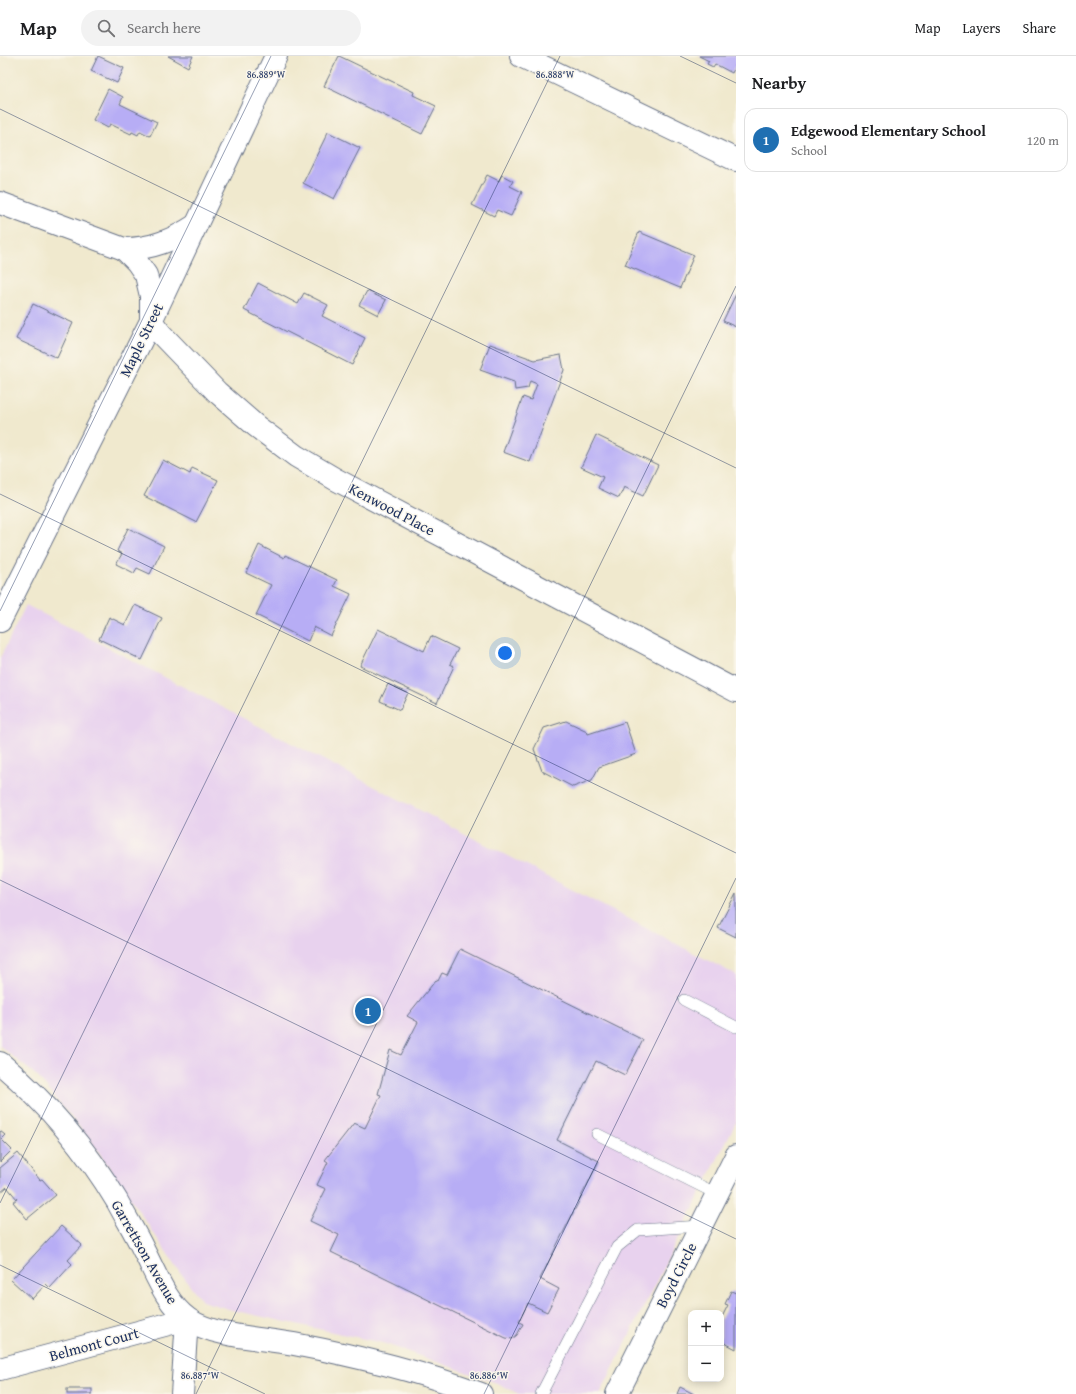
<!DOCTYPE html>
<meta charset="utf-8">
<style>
body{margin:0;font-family:"Gentium Book Plus",serif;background:#f2f2f2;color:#202124}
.controls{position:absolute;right:12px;bottom:12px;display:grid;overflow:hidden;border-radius:8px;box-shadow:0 2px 10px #0003}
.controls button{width:36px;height:36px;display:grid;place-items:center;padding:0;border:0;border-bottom:1px solid #e0e0e0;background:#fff;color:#202124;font:20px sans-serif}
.you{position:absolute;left:505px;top:597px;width:14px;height:14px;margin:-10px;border:3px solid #fff;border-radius:50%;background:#1a73e8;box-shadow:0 0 0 6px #1a73e833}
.badge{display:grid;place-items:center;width:26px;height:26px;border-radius:50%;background:#1f6fb2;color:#fff;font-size:13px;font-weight:700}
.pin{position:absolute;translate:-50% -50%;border:2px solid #fff;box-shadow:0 1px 4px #0006}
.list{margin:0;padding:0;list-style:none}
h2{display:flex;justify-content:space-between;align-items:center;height:52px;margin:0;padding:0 16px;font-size:17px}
h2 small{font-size:13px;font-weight:400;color:#757577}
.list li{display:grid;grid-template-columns:26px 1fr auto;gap:12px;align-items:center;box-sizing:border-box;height:64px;margin:0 8px 8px;padding:0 8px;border:1px solid #e0e0e0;border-radius:12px}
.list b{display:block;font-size:15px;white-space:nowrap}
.list p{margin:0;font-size:13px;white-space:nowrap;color:#757577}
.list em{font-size:13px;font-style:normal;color:#757577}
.icon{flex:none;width:22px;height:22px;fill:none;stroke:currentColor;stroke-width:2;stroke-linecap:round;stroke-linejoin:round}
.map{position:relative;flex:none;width:736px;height:1338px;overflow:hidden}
header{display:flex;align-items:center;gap:24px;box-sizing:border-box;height:56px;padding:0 20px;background:#fff;border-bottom:1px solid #e0e0e0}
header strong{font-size:19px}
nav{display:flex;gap:22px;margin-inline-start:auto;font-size:14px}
.search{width:280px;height:36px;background:#f2f2f2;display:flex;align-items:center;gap:10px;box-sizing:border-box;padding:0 14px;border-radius:22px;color:#757577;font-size:15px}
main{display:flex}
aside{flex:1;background:#fff}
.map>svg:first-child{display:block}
</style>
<header>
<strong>Map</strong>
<div class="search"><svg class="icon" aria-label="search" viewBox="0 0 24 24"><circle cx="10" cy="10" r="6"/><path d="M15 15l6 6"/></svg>Search here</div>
<nav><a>Map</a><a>Layers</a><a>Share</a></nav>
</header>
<main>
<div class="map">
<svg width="736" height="1338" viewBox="0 0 736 1338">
<rect width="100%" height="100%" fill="#fbf7ec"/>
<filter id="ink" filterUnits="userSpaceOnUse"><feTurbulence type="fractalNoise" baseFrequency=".025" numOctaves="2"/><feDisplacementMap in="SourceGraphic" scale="8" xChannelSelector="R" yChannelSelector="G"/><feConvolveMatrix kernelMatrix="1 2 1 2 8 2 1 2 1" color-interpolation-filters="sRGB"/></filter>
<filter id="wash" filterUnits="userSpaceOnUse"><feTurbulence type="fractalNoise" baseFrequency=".012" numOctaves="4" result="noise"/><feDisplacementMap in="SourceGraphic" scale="16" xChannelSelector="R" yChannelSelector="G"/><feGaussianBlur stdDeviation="0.9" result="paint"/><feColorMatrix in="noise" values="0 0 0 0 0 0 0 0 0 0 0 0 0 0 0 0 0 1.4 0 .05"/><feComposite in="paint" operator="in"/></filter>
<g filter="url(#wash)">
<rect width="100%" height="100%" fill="#f0e9ce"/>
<path fill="#e8d2ee" d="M26,549L736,919V1066L600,1338H519L497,1327L383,1287L232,1254L202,1245L180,1216L92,1086L37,1020L0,990V602Z"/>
<g id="blocks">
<g fill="#b7adf5">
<path d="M98,0L124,12L117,27L91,15Z"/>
<path d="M168,0H193L188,11Z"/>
<path d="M339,0L414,36L413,39L436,50L422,78L324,30Z"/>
<path d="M699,0H736V9L732,17L715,8L713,11L707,8L709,5Z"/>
<path d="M108,33L123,41L120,48L157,66L150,80L140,75L138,79L132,76L131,78L110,68L108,72L93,64Z"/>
<path d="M328,76L360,92L334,143L303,127Z"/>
<path d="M487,119L499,125L502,119L513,125L510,130L522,136L511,160L497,154L494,160L472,149Z"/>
<path d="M639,176L694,199L680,232L625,209Z"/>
<path d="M258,227L298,248L304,237L328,249L322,260L365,282L352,309L244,254Z"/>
<path d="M367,235L386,244L378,259L359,249Z"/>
<path d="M736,238V271L723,265Z"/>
<path d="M33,248L73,267L57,302L16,283Z"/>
<path d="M490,288L535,304L561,299L564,314L530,406L503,396L523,341L531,344L537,328L530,325L528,332L515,334L514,326L480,314Z"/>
<path d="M596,379L658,409L643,440L624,431L619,442L598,432L603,421L581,411Z"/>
<path d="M163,404L190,418L192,412L218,424L196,466L144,440Z"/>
<path d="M128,472L164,490L150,518L137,512L134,517L116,508L122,498L117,495Z"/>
<path d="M259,489L284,502L285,499L337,524L334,530L351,538L331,580L314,571L308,585L256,559L271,529L246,517Z"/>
<path d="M135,549L162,562L142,604L99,583L109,561L125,569Z"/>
<path d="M378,573L424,595L431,580L458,593L450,608L454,610L437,647L360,610Z"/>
<path d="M388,628L408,637L400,654L380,645Z"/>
<path d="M566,665L587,675L588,678L625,666L636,698L599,711L592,724L573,731L542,715L534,693L544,672Z"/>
<path d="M736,837V881L718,872Z"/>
<path d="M460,893L643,984L625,1019L596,1005L557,1084L599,1105L540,1223L559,1233L547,1256L528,1247L519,1266L523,1268L517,1279L512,1283L506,1282L331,1196L339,1179L310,1165L326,1133L317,1129L328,1106L325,1104L354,1067L365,1072L381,1039L378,1038L390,994L401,999L418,966L407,960L436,924L438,925L442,917L447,919Z"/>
<path d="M0,1075L5,1079L1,1083L12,1094L0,1106Z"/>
<path d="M18,1097L40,1124L42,1123L56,1139L27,1163L13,1146L17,1143L7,1131L0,1137V1112Z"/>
<path d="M61,1170L82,1189L68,1204L72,1208L50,1232L46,1228L32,1243L11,1224Z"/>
<path d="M731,1235L736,1237V1293L721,1285V1263L728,1249L725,1248Z"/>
<path d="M680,1331L694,1338H677Z"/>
<rect x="67" y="1333" width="25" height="5"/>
</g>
</g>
</g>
<g filter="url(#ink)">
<use href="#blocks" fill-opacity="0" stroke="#667085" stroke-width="1"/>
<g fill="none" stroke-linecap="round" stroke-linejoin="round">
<g stroke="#667085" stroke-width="12">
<g id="service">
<path d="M684,944L736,971"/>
<path d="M597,1078L717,1138"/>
<path d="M541,1338L617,1191L638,1174L701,1170"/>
</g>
</g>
<g stroke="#667085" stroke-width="24">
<g id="minor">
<path d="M0,147L124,193C152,193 173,184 196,169"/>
<path d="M124,193L137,206L146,219L151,240V265L161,278L217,336L256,370L296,400L335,423L736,635"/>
<path d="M0,565L151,265L276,0"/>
<path d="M0,1007C46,1046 86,1093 117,1145C126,1162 136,1178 144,1195C156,1218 166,1247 188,1263C213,1281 263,1282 294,1288C357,1300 420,1315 481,1338"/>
<path d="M0,1313L187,1263L182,1338"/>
<path d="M617,1338L736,1100"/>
</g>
</g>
<g stroke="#667085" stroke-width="24">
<path id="tertiary" d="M521,0L736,104"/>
</g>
<use href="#service" stroke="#fff" stroke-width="11"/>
<use href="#minor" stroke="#fff" stroke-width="22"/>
<use href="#tertiary" stroke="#fff" stroke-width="22"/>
</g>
</g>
<path fill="none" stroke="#1b2f5e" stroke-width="1" stroke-opacity="0.45" d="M680,0L736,27M0,53L736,412M0,438L736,797M0,555L271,0M0,824L736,1183M0,1147L560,0M0,1209L265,1338M196,1338L736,230M484,1338L736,822"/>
<g text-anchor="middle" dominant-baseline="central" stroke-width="3" stroke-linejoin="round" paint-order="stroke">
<g font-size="15" fill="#1b2f5e" stroke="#fbf7ec">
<text transform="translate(141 284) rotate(-64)">Maple Street</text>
<text transform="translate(392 453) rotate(28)">Kenwood Place</text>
<text transform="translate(145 1196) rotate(60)">Garrettson Avenue</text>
<text transform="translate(676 1219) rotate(-63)">Boyd Circle</text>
<text transform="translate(94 1288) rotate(-15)">Belmont Court</text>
</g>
</g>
<g font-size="10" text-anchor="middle" fill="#1b2f5e" stroke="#fbf7ec" stroke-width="3" stroke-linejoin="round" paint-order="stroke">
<text x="266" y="22">86.889°W</text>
<text x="555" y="22">86.888°W</text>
<text x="200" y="1323">86.887°W</text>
<text x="489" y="1323">86.886°W</text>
</g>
</svg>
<div class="controls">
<button>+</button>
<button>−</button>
</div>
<div class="you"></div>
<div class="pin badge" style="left:368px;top:955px">1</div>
</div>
<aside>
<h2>Nearby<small></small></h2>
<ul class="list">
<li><span class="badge">1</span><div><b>Edgewood Elementary School</b><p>School</p></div><em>120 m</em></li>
</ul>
</aside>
</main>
